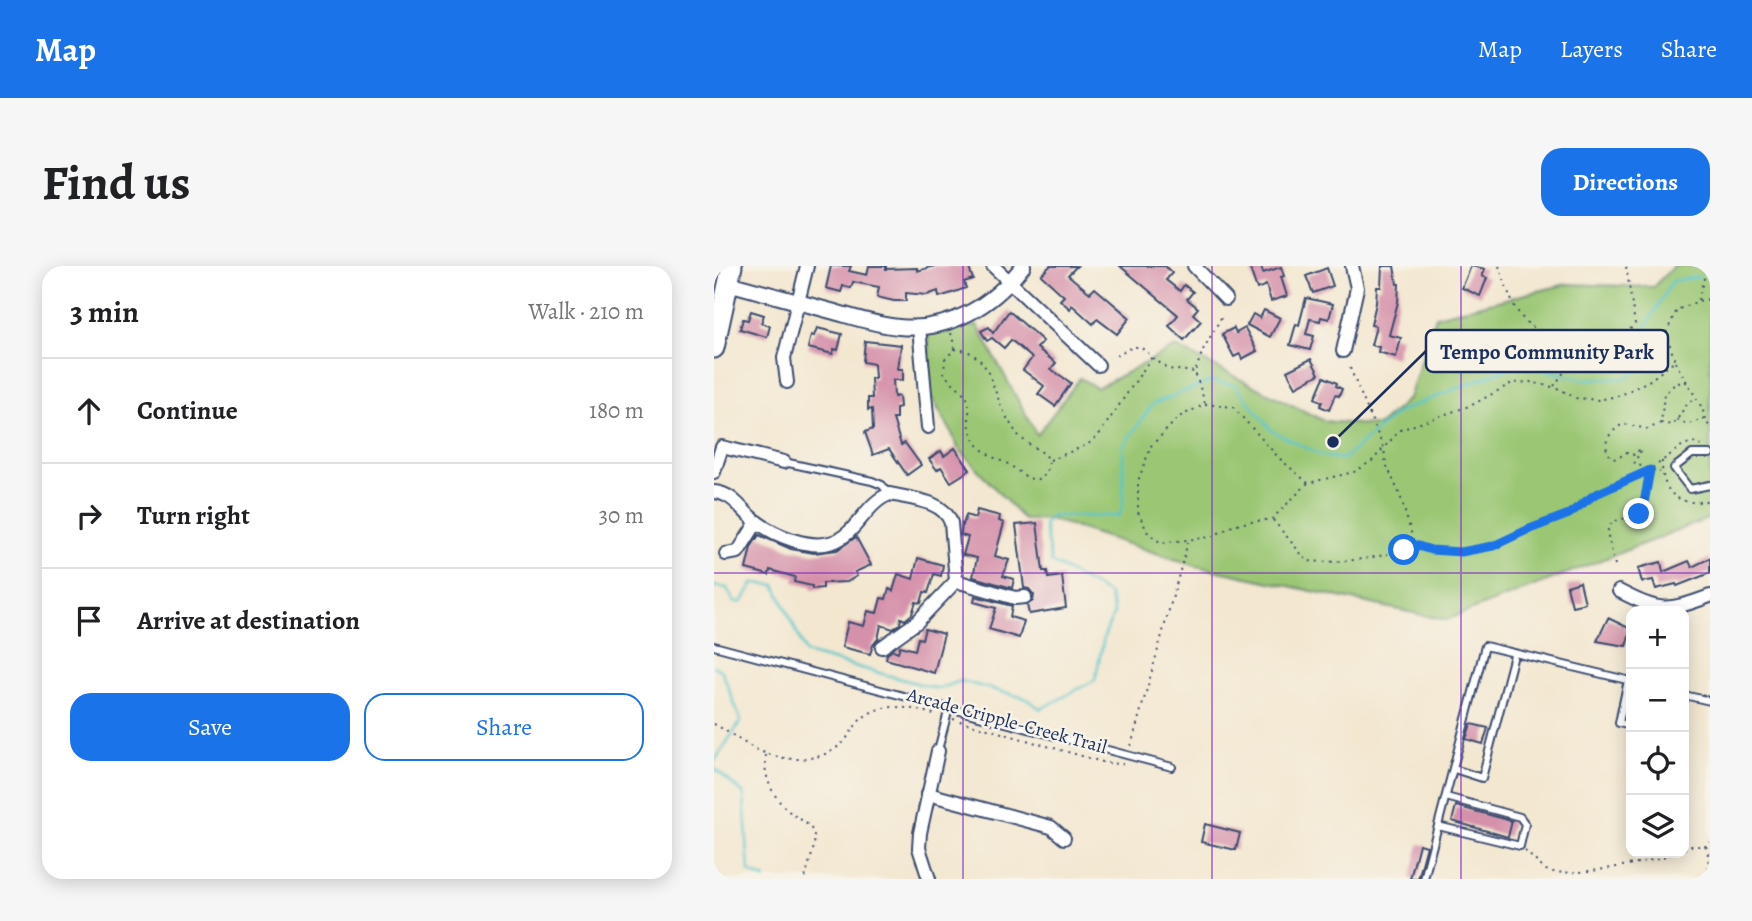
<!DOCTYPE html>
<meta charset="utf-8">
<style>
body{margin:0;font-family:Alegreya,serif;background:#f6f6f6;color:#202124}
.controls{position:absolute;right:21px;bottom:21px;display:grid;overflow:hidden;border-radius:14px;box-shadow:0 4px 18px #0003}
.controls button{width:63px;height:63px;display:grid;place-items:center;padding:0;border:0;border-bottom:2px solid #e0e0e0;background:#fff;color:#202124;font:35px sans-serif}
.stop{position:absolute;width:21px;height:21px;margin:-16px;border:5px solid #1a73e8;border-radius:50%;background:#fff}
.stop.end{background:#1a73e8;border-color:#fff;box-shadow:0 2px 7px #0008}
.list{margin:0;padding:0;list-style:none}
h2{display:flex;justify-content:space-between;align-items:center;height:91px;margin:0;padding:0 28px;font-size:30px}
h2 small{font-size:23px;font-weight:400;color:#757577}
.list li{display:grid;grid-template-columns:46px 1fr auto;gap:21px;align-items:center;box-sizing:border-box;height:105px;padding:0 28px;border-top:2px solid #e0e0e0}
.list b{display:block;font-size:26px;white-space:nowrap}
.list em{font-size:23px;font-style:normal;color:#757577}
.actions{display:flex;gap:14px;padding:21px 28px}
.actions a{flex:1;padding:16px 0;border:2px solid #1a73e8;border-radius:21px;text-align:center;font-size:24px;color:#1a73e8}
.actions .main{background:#1a73e8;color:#fff}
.icon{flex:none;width:38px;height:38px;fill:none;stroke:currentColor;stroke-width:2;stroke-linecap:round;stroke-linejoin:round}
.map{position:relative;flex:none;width:996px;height:613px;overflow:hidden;border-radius:21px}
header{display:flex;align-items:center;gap:42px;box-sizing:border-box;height:98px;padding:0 35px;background:#1a73e8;color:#fff}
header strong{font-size:33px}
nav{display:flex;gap:38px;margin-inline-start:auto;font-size:24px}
.intro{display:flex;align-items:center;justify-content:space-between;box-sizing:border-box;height:168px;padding:0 42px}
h1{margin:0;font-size:49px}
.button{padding:18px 32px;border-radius:21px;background:#1a73e8;color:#fff;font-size:24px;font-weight:700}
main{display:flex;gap:42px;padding:0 42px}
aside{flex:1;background:#fff;border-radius:21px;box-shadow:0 4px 18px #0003}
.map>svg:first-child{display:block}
</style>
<header>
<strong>Map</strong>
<nav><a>Map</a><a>Layers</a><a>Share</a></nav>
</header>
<div class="intro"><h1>Find us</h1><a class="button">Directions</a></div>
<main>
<aside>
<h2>3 min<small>Walk · 210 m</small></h2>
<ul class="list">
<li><svg class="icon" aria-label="ahead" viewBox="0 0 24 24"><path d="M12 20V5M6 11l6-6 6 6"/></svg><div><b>Continue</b></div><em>180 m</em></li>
<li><svg class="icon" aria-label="right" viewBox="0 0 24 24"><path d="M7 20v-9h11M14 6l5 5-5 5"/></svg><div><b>Turn right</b></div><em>30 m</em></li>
<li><svg class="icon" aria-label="arrive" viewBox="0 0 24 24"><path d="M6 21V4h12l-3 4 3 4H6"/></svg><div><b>Arrive at destination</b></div></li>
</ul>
<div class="actions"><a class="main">Save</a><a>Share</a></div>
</aside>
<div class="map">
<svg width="996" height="613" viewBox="0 0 996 613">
<rect width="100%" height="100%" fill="#f7f3e8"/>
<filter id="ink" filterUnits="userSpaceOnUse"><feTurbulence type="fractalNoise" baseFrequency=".0143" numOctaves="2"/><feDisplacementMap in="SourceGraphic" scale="14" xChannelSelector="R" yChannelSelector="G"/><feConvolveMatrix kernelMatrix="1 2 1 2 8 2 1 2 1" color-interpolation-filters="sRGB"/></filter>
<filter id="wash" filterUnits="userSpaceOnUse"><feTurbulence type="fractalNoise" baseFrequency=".00686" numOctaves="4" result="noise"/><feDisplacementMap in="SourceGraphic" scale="28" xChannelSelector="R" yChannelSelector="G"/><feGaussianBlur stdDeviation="1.57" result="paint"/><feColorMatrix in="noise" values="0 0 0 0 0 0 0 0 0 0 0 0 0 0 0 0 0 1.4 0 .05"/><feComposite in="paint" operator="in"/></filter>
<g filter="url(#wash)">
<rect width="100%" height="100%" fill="#f3e7d0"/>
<path fill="#9bc775" stroke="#5b7b6a" stroke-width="2" d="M960,0H996V252L732,354L482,300L336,253L310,254L244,182L237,165L217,131L214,66L263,59L323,169L366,112L383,122L462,81L610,155L664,160L695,132L722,50L853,18L939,21Z"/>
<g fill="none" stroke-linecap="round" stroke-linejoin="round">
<g stroke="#57c5cb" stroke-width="2.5">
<path d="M993,11L996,10"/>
<path d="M851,109L869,113L914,112L934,91L931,62L958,15L985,11"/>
<path d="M486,119L496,115L521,119L558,165L609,190L629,193L661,166"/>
<path d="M663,164L684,146L804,98L848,108"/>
<path d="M0,320L13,322L20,336H28L40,317L61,319L92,387L224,423L247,415L311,432L327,443L381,414L390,371L400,347L395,328L337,296L330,259L337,250H405L409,239V180L439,138L484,120"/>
<path d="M0,400L8,405L27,455L0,496"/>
<path d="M0,502L30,528L35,606L51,613"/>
</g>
</g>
<g id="blocks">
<g fill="#d591aa">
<path d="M117,0H137L135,5L153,9L155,0H172V3L203,2V5L221,0H254L259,13L250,16L252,22L235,28L225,31L224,25L213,29L192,27V35H180L163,31L165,21L139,16L137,22L129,20L127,26L112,22Z"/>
<path d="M336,0H363L354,9L376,27L381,22L416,52L403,68L383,53L379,58L358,39L356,43L346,34L350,30L327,9Z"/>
<path d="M406,0H451L458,7L452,14L466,25L470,19L479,26L473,33L484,42L479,48L487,55L470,74L455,60L464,49Z"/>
<path d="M535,0H547L549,7L567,1L570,10L567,11L573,30L557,35L552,19L543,23Z"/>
<path d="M668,0H680L683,18H685L684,36L675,69L687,72L682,91L664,86L665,81L657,79L662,60L657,59L662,37L663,21H667Z"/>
<path d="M757,0L771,3L768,10L773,12L766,30L748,22Z"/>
<path d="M613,2L619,20L599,27L592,10Z"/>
<path d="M592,32L619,38L615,53L607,51L606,55L596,53L592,68L600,70L596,84L576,79L582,58L585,59Z"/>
<path d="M550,44L566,52L556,71L533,59L539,48L546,52Z"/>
<path d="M37,45L50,49L47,57L56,60L53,71L26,63L29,53L34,54Z"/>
<path d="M295,45L329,75L323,82L342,97L337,103L357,117L341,140L324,128L330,120L309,104L318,92L297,74L290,82L278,72L273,75L267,65L275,61L279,67Z"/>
<path d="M103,62L128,68L124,84L120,83L119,88L94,82L97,69L100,70Z"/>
<path d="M520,62L522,67L531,62L543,85L528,93L526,88L520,91L508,68Z"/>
<path d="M151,75L187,79L184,103H189V114H179L180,131L185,130L186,141L182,142V153H179L187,179L191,177L207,199L193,209L175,183L159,189L151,166L159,163L158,143L154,144V132H158L157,112H161L160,98L149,96Z"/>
<path d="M597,93L605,108L582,121L573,105Z"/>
<path d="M610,111L623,117L622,120L628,123L625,130L621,129L615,144L606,140L608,136L601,132Z"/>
<path d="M241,182L256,204L237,216L227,201L223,204L215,193L227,185L230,190Z"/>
<path d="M263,244L286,250L285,255L290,257L281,290L295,294L289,310L300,313L298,322L259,311L263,292L249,289L254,271L247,269L248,258L249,259L252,249L261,252Z"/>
<path d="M323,257L329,305H333L334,312L348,310L352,342L315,348L313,339L319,335L320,329L315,323L310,322L302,259Z"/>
<path d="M45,269L77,283L100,287L123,284L142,271L157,299L141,306L143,310L133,316L109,317V322L98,323V320L80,316L81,311L56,304L55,309L32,303L37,281Z"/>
<path d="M204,292L229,299L227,310L220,308L214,327L210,326L207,337L202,336L198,348L191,354L187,352L186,358L179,363L167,359L164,373L159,379L156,388L128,381L134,356L150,360L154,345L163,347L167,332L172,333L175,323L179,325L184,308L199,313Z"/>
<path d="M996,292V307L963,320L962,318L942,323L939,314L928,316L924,302L947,296L949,306L975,295L978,301Z"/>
<path d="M866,316L871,337L858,340L853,320Z"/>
<path d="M261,330L298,340L296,351L310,355L305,372L275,363L282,342L260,336Z"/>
<path d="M894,352L917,363L912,380L883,375Z"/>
<path d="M211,363L230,368L220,407L172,393L173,388L179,384L184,386L186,380L201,384L204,372L208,373Z"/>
<path d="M757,458L774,462L769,478L752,473Z"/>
<path d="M742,540L798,555L794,571L738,555Z"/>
<path d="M491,558L526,567L522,584L487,576Z"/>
<path d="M705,578L713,580L704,613H696Z"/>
</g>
</g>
</g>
<g filter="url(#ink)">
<use href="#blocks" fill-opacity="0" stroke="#3b4b6f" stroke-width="2"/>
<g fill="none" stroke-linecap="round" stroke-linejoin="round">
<g stroke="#3b4b6f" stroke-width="10">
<g id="service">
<path d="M996,188H978L960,202L976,223L996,219"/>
<path d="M70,196L158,215L168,219L176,228"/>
<path d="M0,380L458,501"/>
<path d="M914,414L905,457L917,460"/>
<path d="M970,429L996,435"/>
<path d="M224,484L235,442"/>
<path d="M740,503L768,512L800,389"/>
<path d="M724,560L806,580L811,558L806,551L732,531"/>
<path d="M710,613L771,380L917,415"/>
</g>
</g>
<g stroke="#3b4b6f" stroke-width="16">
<g id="minor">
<path d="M279,0L384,99"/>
<path d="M480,0L512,33"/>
<path d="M205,61L214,161"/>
<path d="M629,85L643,22L638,0"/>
<path d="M73,116L70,92L93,0"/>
<path d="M0,206L8,181L70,196"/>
<path d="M0,226C21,228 27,245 43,256C62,270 96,284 119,276C143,268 152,236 176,228C197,233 230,234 237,257L242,315L203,356L168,381"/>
<path d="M12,288L24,286L43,256"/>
<path d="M242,315L301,332L311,331"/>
<path d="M905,325C946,346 953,346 996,330"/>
<path d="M214,528L337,561L350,572"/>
<path d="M215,613L205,582L206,567L224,485"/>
</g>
</g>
<g stroke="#3b4b6f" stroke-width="18">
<path id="tertiary" d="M14,17C48,26 83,36 117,45C139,51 162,59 185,61C236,66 279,39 309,0"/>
</g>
<g stroke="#3b4b6f" stroke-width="23">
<path id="primary" d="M0,82L18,0"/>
</g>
<g stroke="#3b4b6f" stroke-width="2" stroke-dasharray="2 5" stroke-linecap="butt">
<path d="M785,0C793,20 798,46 816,59C833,72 851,78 868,93L856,98L840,120"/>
<path d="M984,34L992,5L996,3"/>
<path d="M237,67L241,82"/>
<path d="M241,83C248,84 256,85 261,90C275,100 278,118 284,132C289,145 296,159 305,170C312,178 332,186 334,193C336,199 333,208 327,212C315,219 301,200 290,196C269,188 256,176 255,153C255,146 256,138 253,132C248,123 237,116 230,108L231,93Z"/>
<path d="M439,92L454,103L481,106"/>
<path d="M869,92L889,78L910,70L921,58L912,0"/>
<path d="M961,96L987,140L996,163"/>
<path d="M636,102L670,183L672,198L686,229L701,280L717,284L747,286L780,280L813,264L855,249L880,229L936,204L969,179L979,176L988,180"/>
<path d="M973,116L962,117L950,128L947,157L958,159C968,150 968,139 982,132"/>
<path d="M491,137L481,106L489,84L508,50"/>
<path d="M963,153C975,162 979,156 991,152"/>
<path d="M925,184L920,189L913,186L904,192L899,193C885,179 895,166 909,158L934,163L947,157"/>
<path d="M926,185L927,188L920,194L921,198L946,206"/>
<path d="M336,194L373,179L384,170L438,91C423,74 417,82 400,91"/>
<path d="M948,195C947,227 965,242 996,234"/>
<path d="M594,217L565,192L519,141L491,138L465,151L437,180L424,215V246L434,267L447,277L497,271L522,258L558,253L594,217L640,206L658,195L686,164L758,139L798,117L816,116L843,122L862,132L885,134L907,129L936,114L961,95L952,67L963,44L984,35L996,33"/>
<path d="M559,254L593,295C628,298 667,292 700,280"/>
<path d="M901,299L893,266L898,256L925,248L930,237L936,205"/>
<path d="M239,453L392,497L409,498"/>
<path d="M0,458C17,467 32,480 51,487C74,496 108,496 127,478C139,468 139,456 156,447C177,435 202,444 224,449"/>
<path d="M417,480L474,276"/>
<path d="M52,489C48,510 60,534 77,547C86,554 98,558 100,570C102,583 93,600 91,613"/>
<path d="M992,580C996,591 993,601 996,613"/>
<path d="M970,583L976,580H992L996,576"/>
<path d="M811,585C818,591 825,599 832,604C855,613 936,596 961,587"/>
</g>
<use href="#service" stroke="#fff" stroke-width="6"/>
<use href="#minor" stroke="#fff" stroke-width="12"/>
<use href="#tertiary" stroke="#fff" stroke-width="14"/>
<use href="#primary" stroke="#fff" stroke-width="19"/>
</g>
</g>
<g fill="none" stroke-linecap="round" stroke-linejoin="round" filter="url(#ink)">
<path stroke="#1a73e8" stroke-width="9" d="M690,284L701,279L717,284L747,286L779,280L813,264L855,248L880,229L936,204L930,237L925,248"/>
</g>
<path fill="none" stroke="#7b2cbf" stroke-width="2" stroke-opacity="0.55" d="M249,0V613M498,0V613M747,0V613M0,307H996"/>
<g text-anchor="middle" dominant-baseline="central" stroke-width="5" stroke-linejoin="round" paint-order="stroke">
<g font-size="19" fill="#1b2f5e" stroke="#f7f3e8">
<text transform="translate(293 455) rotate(15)">Arcade Cripple-Creek Trail</text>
</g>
</g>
<path fill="none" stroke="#1b2f5e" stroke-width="2.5" d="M619 176L712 85"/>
<circle fill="#1b2f5e" stroke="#f7f3e8" stroke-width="2.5" cx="619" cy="176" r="7"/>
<rect fill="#f7f3e8" stroke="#1b2f5e" stroke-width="2.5" x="712" y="64" width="242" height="42" rx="7"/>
<g font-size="21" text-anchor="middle" font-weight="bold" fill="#1b2f5e">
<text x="833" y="93">Tempo Community Park</text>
</g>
</svg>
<div class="controls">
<button>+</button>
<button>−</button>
<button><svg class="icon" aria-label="locate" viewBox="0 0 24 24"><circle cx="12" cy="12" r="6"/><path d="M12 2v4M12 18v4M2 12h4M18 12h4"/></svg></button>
<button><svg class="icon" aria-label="layers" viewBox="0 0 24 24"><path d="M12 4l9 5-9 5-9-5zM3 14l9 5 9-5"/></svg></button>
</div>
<div class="stop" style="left:690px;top:284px"></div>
<div class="stop end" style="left:925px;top:248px"></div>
</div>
</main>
